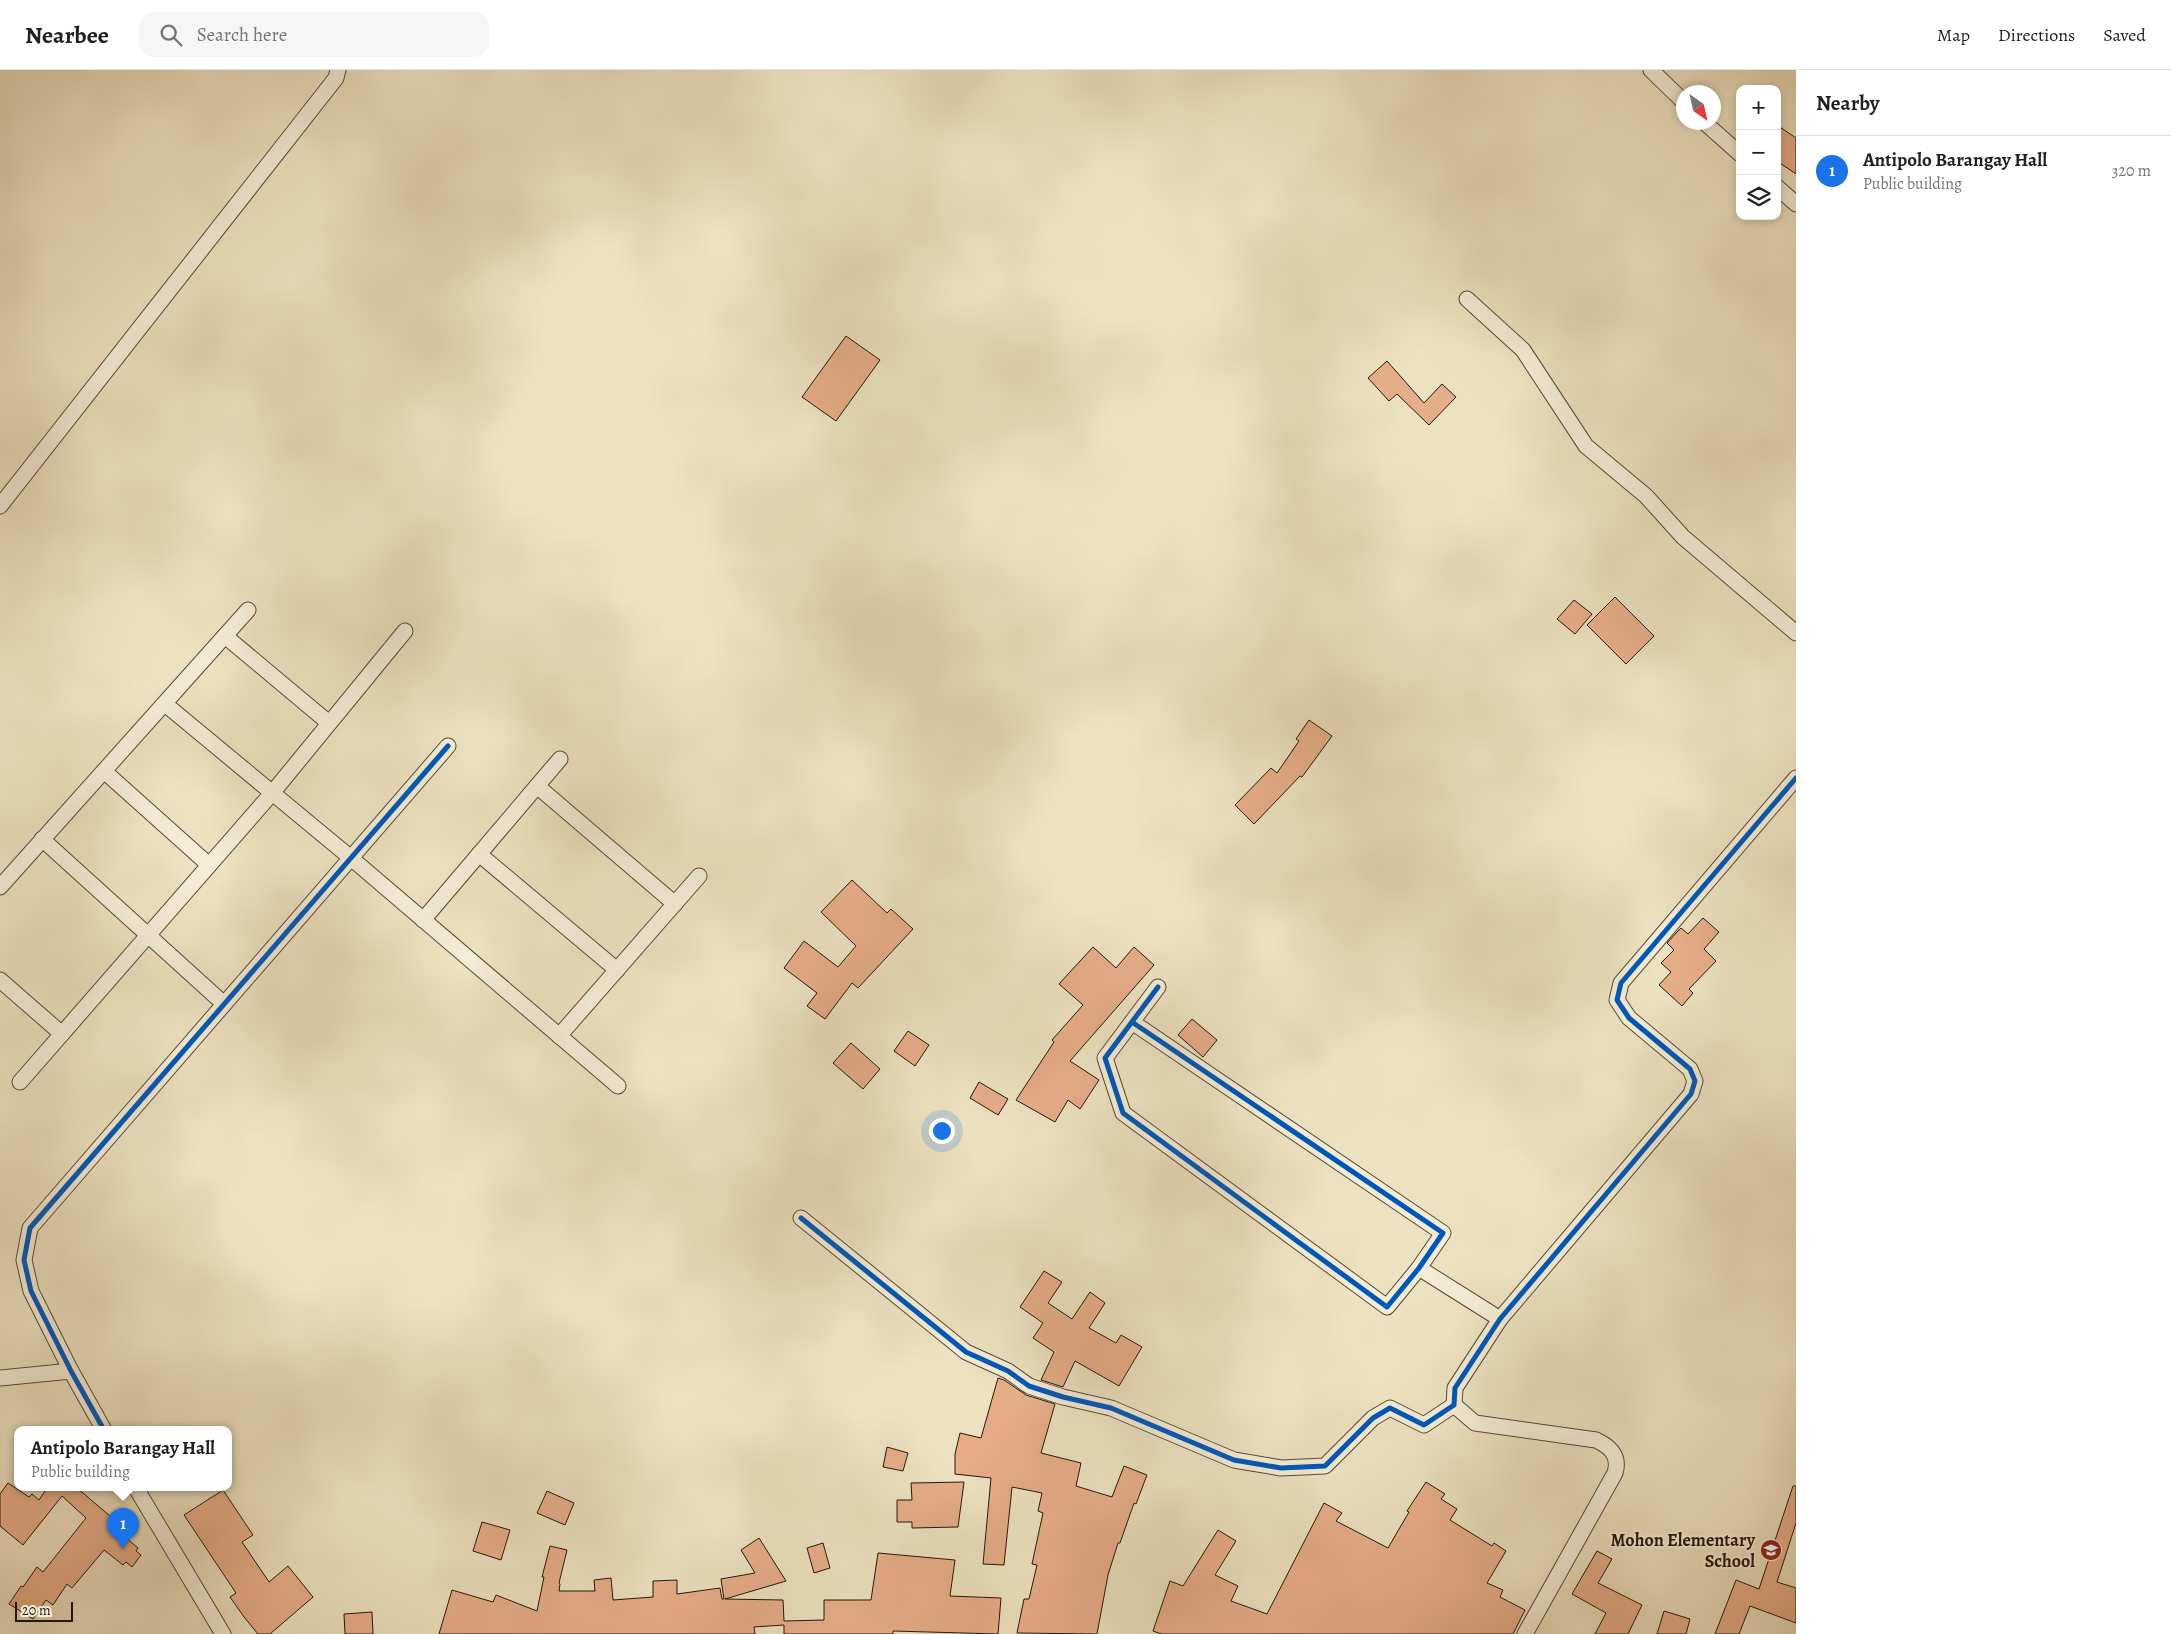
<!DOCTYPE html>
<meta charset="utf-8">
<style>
body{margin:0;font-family:Alegreya,serif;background:#f6f6f6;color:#202124}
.controls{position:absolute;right:15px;top:15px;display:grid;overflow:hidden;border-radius:10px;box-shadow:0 2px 8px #0003}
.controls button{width:45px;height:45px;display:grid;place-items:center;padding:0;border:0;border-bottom:1px solid #e0e0e0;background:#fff;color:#202124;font:25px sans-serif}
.compass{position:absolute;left:1676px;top:15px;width:45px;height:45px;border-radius:50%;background:#fff;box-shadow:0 2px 8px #0003;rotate:146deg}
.scale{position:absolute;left:15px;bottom:12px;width:58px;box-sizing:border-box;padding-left:5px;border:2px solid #241709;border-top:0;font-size:14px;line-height:18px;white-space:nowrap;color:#241709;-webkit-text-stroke:4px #f3ecd6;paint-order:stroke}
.you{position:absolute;left:941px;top:1060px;width:18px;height:18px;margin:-12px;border:4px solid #fff;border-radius:50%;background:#1a73e8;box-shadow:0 0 0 8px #1a73e833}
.badge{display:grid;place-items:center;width:32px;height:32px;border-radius:50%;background:#1a73e8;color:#fff;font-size:16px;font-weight:700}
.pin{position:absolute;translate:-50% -41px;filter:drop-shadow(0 1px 2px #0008)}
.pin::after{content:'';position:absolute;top:26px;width:18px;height:15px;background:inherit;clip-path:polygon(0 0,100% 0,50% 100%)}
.popup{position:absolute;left:14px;top:1356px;width:218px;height:65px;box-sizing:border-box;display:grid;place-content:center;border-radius:10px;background:#fff;filter:drop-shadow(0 1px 4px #0005);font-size:16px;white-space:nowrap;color:#757577}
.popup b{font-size:19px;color:#202124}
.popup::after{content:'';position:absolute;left:50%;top:100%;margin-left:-10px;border:10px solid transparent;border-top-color:#fff}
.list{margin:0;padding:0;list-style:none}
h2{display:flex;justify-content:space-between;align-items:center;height:65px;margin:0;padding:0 20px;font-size:21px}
h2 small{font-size:16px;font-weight:400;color:#757577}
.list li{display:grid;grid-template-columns:32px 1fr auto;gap:15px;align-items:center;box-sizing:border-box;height:70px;padding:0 20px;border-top:1px solid #e0e0e0}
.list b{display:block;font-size:19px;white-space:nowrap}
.list p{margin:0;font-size:16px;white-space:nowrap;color:#757577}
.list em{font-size:16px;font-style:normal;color:#757577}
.icon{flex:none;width:28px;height:28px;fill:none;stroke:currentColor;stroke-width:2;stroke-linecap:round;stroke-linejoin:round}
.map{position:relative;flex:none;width:1796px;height:1564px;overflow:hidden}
header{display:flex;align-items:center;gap:30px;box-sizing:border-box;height:70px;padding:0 25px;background:#fff;border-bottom:1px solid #e0e0e0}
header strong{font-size:24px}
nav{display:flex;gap:28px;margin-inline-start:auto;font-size:18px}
.search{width:350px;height:45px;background:#f6f6f6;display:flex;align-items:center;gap:12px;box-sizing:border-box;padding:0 18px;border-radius:15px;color:#757577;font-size:19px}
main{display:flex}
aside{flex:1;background:#fff}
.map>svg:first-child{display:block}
</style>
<header>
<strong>Nearbee</strong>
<div class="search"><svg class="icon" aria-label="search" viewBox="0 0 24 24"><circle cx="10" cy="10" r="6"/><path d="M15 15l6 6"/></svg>Search here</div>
<nav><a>Map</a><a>Directions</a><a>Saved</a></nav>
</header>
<main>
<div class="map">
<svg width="1796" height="1564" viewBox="0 0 1796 1564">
<rect width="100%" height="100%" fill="#ece1c0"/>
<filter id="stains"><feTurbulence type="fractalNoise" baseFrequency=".004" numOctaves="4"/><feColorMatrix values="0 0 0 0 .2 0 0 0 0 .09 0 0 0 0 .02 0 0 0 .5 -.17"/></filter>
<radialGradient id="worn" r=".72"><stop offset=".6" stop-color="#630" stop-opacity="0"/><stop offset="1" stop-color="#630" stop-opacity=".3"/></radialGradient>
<g fill="#e6ad89" stroke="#241709">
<path d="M1777,55L1796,68V104L1777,91Z"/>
<path d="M846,266L880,290L836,351L802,327Z"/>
<path d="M1387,291L1424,333L1442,314L1456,327L1429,355L1397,324L1389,331L1368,308Z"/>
<path d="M1615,527L1654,566L1626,594L1587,555Z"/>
<path d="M1574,530L1592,544L1575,564L1557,549Z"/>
<path d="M1309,650L1332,666L1302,707L1300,706L1254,754L1235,735L1271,698L1277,703L1299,671L1296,669Z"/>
<path d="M852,810L887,843L891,839L913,859L858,918L852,913L825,949L807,936L817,923L784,898L804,871L838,897L856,876L821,842Z"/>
<path d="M1703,848L1719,862L1704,879L1716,891L1689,919L1693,923L1682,936L1659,915L1671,902L1661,893L1674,880L1667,873L1678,861L1681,858L1688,864Z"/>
<path d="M1093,877L1116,898L1134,877L1154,895L1070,991L1099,1010L1080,1039L1068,1030L1055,1052L1016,1030L1054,972L1052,970L1083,935L1059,914Z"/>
<path d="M1192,949L1217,970L1203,987L1178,965Z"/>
<path d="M908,961L929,975L915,996L894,981Z"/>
<path d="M851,973L880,999L863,1019L833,993Z"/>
<path d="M979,1012L1008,1029L998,1045L970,1028Z"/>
<path d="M1044,1201L1062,1212L1048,1233L1072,1249L1090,1222L1105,1233L1089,1258L1116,1273L1121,1265L1142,1277L1119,1316L1075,1291L1063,1317L1041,1310L1054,1282L1033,1268L1043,1253L1020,1237Z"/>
<path d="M998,1308L1004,1310L1026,1325L1055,1334L1041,1383L1081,1393L1076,1416L1112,1427L1124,1396L1147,1405L1136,1434L1134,1433L1120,1473H1118L1108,1505L1097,1564L1017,1563L1024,1529H1029L1037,1495L1032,1494L1043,1443L1038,1441L1042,1423L1012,1417L1004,1495L983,1494L991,1408L955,1404V1384L960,1363L981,1368Z"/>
<path d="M887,1377L908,1383L903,1401L883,1397Z"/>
<path d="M964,1412L958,1457L912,1458V1452H897V1430H912L911,1413Z"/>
<path d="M1426,1412L1445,1424L1441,1429L1457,1439L1450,1450L1492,1476L1494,1473L1506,1481L1487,1513L1503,1520L1500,1527L1525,1540L1513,1564H1161L1153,1561L1170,1511L1183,1516L1218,1460L1236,1471L1215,1505L1238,1516L1231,1531L1267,1544L1324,1433L1342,1443L1336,1451L1388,1478L1409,1442L1407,1441Z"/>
<path d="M8,1413L29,1427L32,1424L39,1430L47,1418H77L123,1457L119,1462L138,1478L136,1481L141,1485L132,1497L126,1492L123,1495L104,1480L72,1518L67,1514L53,1535L46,1530L33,1549L9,1534L21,1516L23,1517L37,1497L43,1502L86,1448L62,1426L23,1475L0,1456V1424Z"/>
<path d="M1793,1416H1796V1453L1777,1512L1796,1518V1553L1750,1536L1739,1564H1715L1736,1510L1759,1519Z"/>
<path d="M223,1420L253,1465L242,1472L269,1512L288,1496L313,1527L270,1564H258L244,1547L230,1527L236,1523L184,1445Z"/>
<path d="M547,1421L574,1433L565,1455L537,1443Z"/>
<path d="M482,1452L510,1460L501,1490L473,1481Z"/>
<path d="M759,1468L786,1511L725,1529L783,1530L784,1551L824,1550V1530H871L878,1483L955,1490L950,1526L1001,1528L998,1564L893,1561V1564H784V1555L754,1557L755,1564H439L452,1520L493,1532L496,1525L537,1541L544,1507H542L550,1476L567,1480L559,1513L560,1514L559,1521H595L594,1510L611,1508L613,1530L653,1527V1511L677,1510V1524L720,1518L722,1529H724L721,1509L755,1503L741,1480Z"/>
<path d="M823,1473L830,1498L814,1503L807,1478Z"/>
<path d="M1597,1481L1612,1489L1598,1513L1642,1535L1628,1564H1595L1606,1543L1572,1524Z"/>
<path d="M1664,1541L1690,1549L1686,1564H1657Z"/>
<path d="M372,1542L373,1564H345L344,1544Z"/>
</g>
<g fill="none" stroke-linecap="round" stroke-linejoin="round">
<g stroke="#564a37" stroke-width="17">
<g id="minor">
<path d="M1651,0L1684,32"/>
<path d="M1704,52L1740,84"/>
<path d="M1777,117L1796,134"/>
<path d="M1467,229L1523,280L1586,376L1646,426L1683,467L1796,563"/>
<path d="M0,436L336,8L338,0"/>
<path d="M225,566L329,653"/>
<path d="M165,634L351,788L618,1016"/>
<path d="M104,701L209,795"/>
<path d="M537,716L675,834"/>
<path d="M42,769L224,934"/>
<path d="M479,784L617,900"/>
<path d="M0,817L248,540"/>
<path d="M423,850L560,689"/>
<path d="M0,910L62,964"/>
<path d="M1132,952L1443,1163L1419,1198L1387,1237L1123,1043L1105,988L1158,917"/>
<path d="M559,966L699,806"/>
<path d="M20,1012L273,722L405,561"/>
<path d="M801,1148L966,1282L1008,1301L1029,1316L1063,1327L1111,1338L1234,1390L1281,1398L1325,1396L1373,1348L1390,1338L1424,1355L1454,1335"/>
<path d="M1419,1198L1500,1249"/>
<path d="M0,1308L71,1301"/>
<path d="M1454,1335L1455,1318L1500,1249L1691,1024L1695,1011L1690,999L1629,948L1617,930L1621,913L1796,708"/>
<path d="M1454,1335L1475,1353L1596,1370C1611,1377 1620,1386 1615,1403L1525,1564"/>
<path d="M104,1360L71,1301L31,1221L24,1190L30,1158L448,676"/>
<path d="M136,1418L223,1564"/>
</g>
</g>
<use href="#minor" stroke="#f3ecd6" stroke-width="15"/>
<g stroke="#f3ecd6" stroke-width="8">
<g id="cycleway">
<path d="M1132,952L1443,1163L1419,1198L1387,1237L1123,1043L1105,988L1158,917"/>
<path d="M801,1148L966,1282L1008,1301L1029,1316L1063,1327L1111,1338L1234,1390L1281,1398L1325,1396L1373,1348L1390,1338L1424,1355L1454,1335L1455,1318L1500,1249L1691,1024L1695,1011L1690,999L1629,948L1617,930L1621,913L1796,708"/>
<path d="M104,1360L71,1301L31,1221L24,1190L30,1158L448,676"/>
</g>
</g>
<use href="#cycleway" stroke="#0057b8" stroke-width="5"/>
</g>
<defs>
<g id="school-disc" transform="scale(1.125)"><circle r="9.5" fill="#8f2418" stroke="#f3ecd6"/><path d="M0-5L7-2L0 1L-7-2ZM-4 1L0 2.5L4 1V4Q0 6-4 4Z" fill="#fff"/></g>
</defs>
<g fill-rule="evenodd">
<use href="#school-disc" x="1771" y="1480"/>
</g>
<g text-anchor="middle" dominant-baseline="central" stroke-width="4" stroke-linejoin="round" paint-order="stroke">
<g font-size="18" font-weight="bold" fill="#241709" stroke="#f3ecd6" text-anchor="end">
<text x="1755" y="1470">Mohon Elementary<tspan x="1755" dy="21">School</tspan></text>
</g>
</g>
<rect width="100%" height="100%" filter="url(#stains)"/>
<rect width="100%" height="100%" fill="url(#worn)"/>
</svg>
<div class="controls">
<button>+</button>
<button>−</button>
<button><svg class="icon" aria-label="layers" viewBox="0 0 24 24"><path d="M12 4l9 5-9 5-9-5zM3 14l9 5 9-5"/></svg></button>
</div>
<svg class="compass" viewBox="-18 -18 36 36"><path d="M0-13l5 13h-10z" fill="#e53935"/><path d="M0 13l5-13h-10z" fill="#757577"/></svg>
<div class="scale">20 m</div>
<div class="you"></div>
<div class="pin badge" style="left:123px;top:1479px">1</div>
<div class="popup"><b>Antipolo Barangay Hall</b>Public building</div>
</div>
<aside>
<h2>Nearby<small></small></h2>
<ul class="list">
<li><span class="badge">1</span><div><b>Antipolo Barangay Hall</b><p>Public building</p></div><em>320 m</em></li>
</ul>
</aside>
</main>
